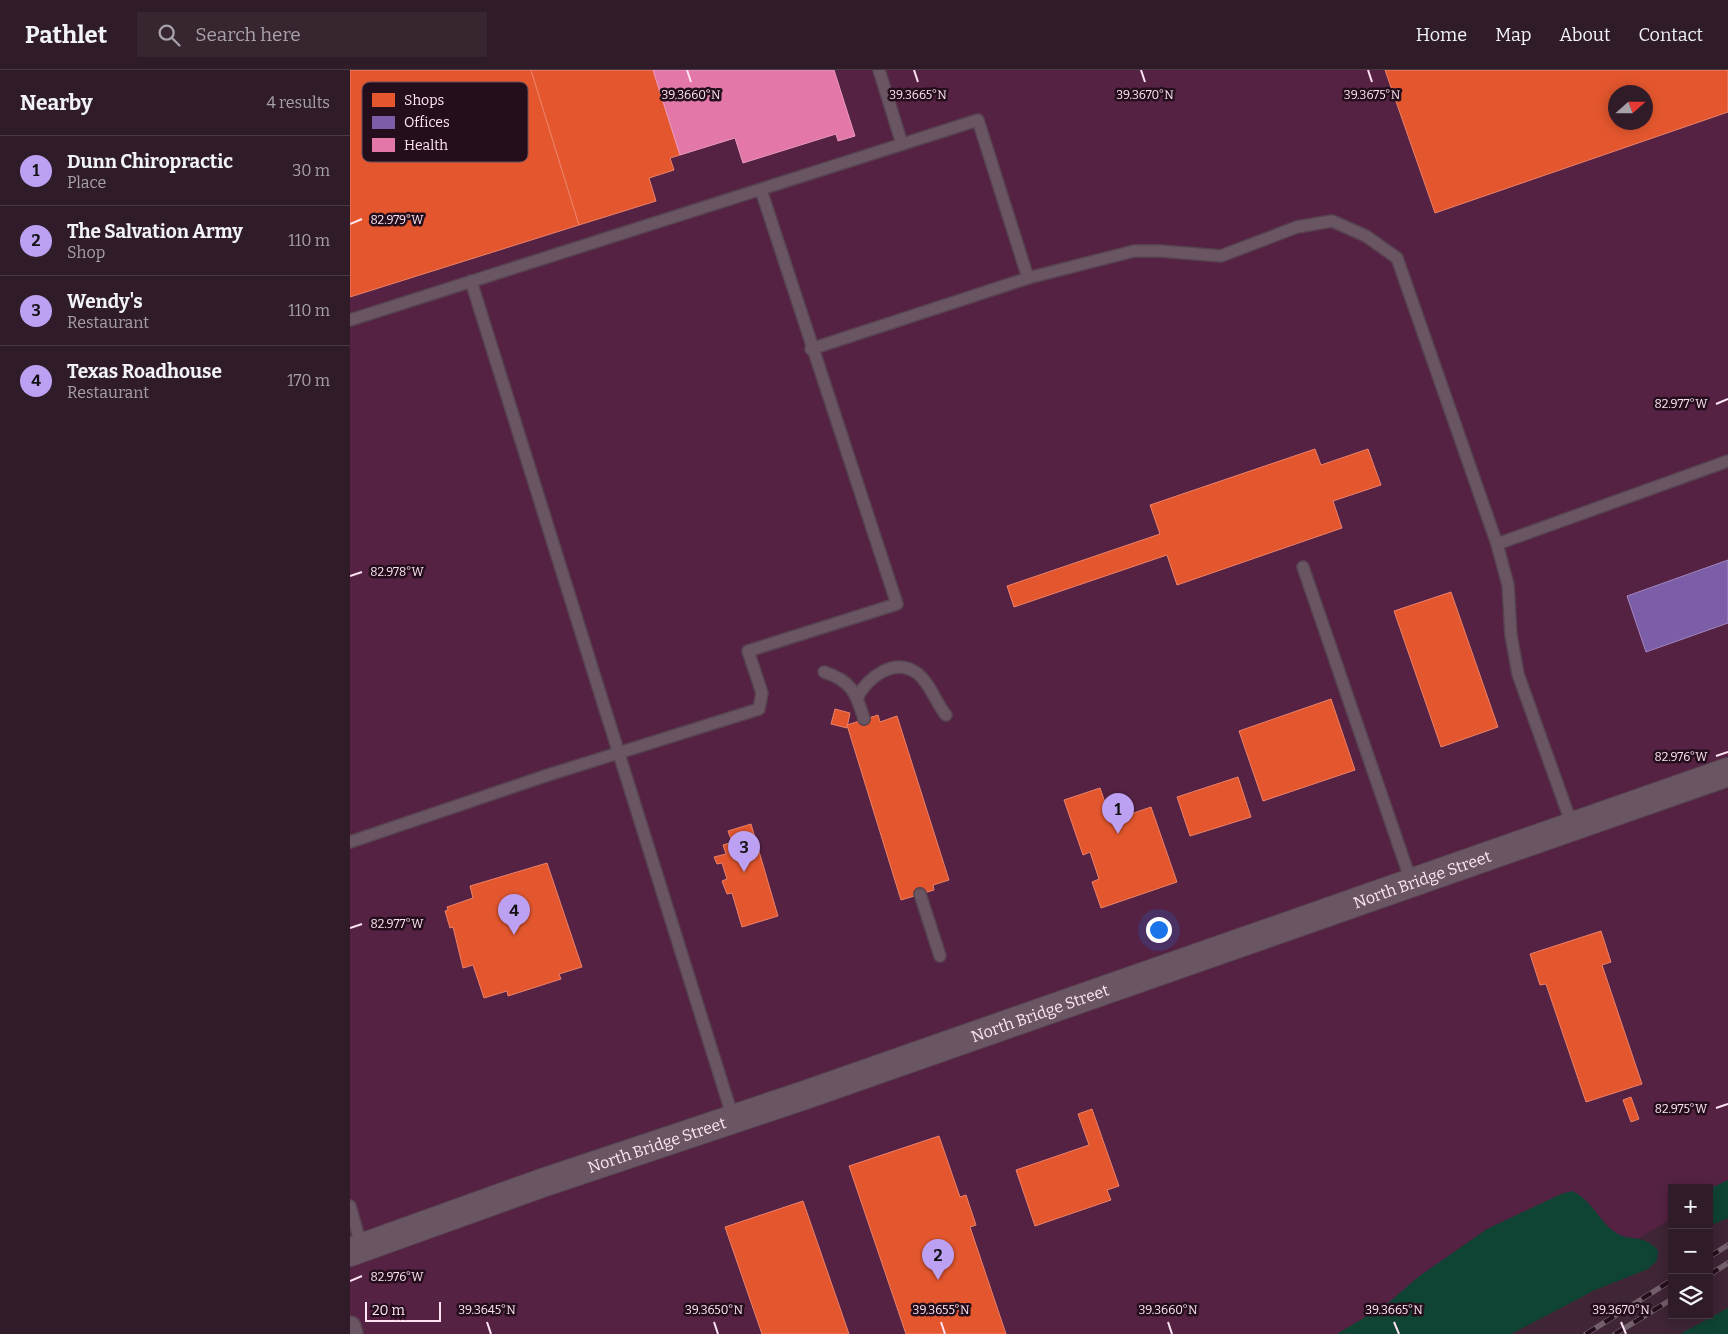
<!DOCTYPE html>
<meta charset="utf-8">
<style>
body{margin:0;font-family:Bitter,serif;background:#372530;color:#f1f3f6}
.controls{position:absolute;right:15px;bottom:15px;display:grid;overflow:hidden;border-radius:0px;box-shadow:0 2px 12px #0003}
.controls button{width:45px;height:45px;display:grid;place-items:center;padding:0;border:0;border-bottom:1px solid #4a3a45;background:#2f1c28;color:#f1f3f6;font:25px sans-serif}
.compass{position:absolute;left:1258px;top:15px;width:45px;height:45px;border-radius:50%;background:#2f1c28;box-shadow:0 2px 12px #0003;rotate:69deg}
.scale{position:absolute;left:15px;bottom:12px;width:76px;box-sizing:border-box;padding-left:5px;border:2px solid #fee4f2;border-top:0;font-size:14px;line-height:18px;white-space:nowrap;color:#fee4f2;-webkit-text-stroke:4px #240e1c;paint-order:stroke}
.you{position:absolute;left:808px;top:859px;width:18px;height:18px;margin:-12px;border:4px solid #fff;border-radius:50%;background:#1a73e8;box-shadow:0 0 0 8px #1a73e833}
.badge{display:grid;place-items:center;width:32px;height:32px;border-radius:50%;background:#bca0f2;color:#111;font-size:16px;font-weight:700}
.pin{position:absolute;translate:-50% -41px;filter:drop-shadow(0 1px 2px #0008)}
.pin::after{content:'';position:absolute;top:26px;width:18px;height:15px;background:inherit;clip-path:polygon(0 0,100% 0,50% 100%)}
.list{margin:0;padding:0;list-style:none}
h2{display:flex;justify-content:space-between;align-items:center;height:65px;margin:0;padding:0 20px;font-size:21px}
h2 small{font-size:16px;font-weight:400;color:#a7a1a8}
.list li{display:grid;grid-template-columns:32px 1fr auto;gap:15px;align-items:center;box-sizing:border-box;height:70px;padding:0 20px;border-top:1px solid #4a3a45}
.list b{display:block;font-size:19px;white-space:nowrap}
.list p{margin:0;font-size:16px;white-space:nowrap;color:#a7a1a8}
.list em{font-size:16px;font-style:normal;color:#a7a1a8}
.icon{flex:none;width:28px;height:28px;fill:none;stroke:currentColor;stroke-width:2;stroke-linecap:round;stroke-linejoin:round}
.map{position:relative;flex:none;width:1378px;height:1264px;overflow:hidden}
header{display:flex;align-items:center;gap:30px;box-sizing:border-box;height:70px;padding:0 25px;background:#2f1c28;border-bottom:1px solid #4a3a45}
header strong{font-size:24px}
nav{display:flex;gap:28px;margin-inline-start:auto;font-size:18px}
.search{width:350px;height:45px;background:#372530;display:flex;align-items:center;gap:12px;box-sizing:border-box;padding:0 18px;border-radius:0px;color:#a7a1a8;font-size:19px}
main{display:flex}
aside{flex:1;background:#2f1c28}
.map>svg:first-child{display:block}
</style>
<header>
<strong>Pathlet</strong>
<div class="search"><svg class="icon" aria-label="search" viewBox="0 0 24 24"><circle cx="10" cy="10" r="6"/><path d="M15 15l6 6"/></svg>Search here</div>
<nav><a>Home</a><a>Map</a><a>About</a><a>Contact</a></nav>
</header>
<main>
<aside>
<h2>Nearby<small>4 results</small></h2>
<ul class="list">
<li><span class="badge">1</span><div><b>Dunn Chiropractic</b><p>Place</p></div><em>30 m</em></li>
<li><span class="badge">2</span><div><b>The Salvation Army</b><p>Shop</p></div><em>110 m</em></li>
<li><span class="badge">3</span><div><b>Wendy's</b><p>Restaurant</p></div><em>110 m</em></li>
<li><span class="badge">4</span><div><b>Texas Roadhouse</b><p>Restaurant</p></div><em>170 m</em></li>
</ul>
</aside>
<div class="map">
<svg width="1378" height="1264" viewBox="0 0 1378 1264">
<rect width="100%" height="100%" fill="#3f2536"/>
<path fill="#552243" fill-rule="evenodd" d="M0,0H1378V1114L1359,1125V1118H1322V1148L1131,1264H0ZM1266,22H1296V52H1266Z"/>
<g fill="#0f4333">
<path d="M1378,1110V1148L1359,1156V1119Z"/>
<path d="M1222,1121C1242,1130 1248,1150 1265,1162C1278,1172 1292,1163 1308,1180L1307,1191L1298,1199L1245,1220L1161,1264H987L1037,1234L1068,1207L1137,1159L1211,1124Z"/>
<path d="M1378,1238V1264H1330Z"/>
</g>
<g fill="#e4572e" stroke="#ec8169" fill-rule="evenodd">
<path d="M0,0H181L229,155L0,227Z"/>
<path d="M181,0H303L330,85L320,88L324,100L299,108L306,131L229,155Z"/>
<path d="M1035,0H1378V42L1085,143ZM1266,22H1296V52H1266Z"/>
<path d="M965,379L971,395L1018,379L1031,415L983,431L992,458L827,515L817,485L664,537L657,516L810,464L800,435Z"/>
<path d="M1101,522L1148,657L1091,677L1044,541Z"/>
<path d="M981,629L1005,700L913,731L889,661Z"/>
<path d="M485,639L500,643L497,658L481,654Z"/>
<path d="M528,645L530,652L547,646L599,810L583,815L584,820L551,830L497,655Z"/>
<path d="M888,707L901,747L840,766L827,727Z"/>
<path d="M750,718L757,738L768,734L772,747L801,737L827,812L751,838L742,812L749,809L740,782L733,785L714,730Z"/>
<path d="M401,754L428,846L392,857L382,823L377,824L372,811L377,809L372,793L367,794L364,787L376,784L373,775L382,772L378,761Z"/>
<path d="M197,793L232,897L209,904L211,909L158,926L157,921L134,928L123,895L113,898L103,857L100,858L95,841L98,840L97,837L123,828L120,816Z"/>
<path d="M1251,861L1261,892L1252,895L1292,1014L1236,1032L1196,914L1190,915L1180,884Z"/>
<path d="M1281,1027L1289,1049L1281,1052L1273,1030Z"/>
<path d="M742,1039L769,1116L757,1120L761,1130L685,1156L666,1100L739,1075L728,1044Z"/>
<path d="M589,1066L610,1127L616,1125L626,1155L620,1157L656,1264H556L499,1096Z"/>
<path d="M453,1131L499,1264H412L375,1157Z"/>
</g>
<path fill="#7b5ea7" stroke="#a286be" d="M1378,490V553L1296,582L1277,526Z"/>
<path fill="#e377a8" stroke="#eb98be" d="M303,0H484L505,66L488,71L486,64L393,93L385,68L330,85Z"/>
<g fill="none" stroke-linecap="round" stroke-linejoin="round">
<g stroke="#574250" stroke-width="14">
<g id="service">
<path d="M529,0L552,74"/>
<path d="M121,211L383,1048"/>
<path d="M0,250L628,50L678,208"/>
<path d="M461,279L678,208L784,181H810L871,186L947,157L982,151L1016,166L1047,188L1147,474L1158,515L1161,565L1168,604L1222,755"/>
<path d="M1147,474L1378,391"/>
<path d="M953,497L1061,811"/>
<path d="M474,602C502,611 506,623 514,649"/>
<path d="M507,628C518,607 544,587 567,603C580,613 586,633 596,645"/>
<path d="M0,772L198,705L409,639L412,623L398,581L547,534L411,120"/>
<path d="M570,824L590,886"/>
<path d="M0,1136L12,1178"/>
</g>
</g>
<g stroke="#574250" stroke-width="24">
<path id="minor" d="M0,1257L2,1264"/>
</g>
<g stroke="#574250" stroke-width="30">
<g id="secondary">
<path id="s1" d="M0,1182L192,1113L455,1025L1378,702"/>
</g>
</g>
<use href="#service" stroke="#6a5662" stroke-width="11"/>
<use href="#minor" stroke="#6a5662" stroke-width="21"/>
<use href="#secondary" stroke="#6a5662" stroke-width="28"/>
<g stroke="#74606c" stroke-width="5.5">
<g id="rail">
<path d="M1359,1187L1378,1175"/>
<path d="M1359,1205L1378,1193"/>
<path d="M1236,1264L1322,1210"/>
<path d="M1265,1264L1322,1229"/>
</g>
</g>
<use href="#rail" stroke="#240e1c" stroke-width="4" stroke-dasharray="11" stroke-linecap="butt"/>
</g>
<path fill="none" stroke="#fee4f2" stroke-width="2" d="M337,0L341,12M564,0L568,12M791,0L795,12M1018,0L1022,12M0,154L12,149M1366,334L1378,329M0,506L12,502M1366,686L1378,682M0,858L12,854M1366,1038L1378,1034M0,1211L12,1206M137,1252L141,1264M364,1252L368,1264M591,1252L595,1264M818,1252L822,1264M1044,1252L1049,1264M1271,1252L1276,1264"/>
<g text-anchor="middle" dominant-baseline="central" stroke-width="5" stroke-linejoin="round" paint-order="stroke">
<g font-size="16" fill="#fee4f2" stroke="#240e1c">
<text stroke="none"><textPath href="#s1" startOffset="1135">North Bridge Street</textPath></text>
<text stroke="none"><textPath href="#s1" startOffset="730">North Bridge Street</textPath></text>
<text stroke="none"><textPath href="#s1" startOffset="325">North Bridge Street</textPath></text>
</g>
</g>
<rect x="12" y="12" width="166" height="80" rx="8" fill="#240e1c" stroke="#654e5c" stroke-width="1"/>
<rect x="22" y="23" width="23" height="14" fill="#e4572e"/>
<rect x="22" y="46" width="23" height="13" fill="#7b5ea7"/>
<rect x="22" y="68" width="23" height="14" fill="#e377a8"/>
<g font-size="14" fill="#fee4f2">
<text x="54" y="35">Shops</text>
<text x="54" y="57">Offices</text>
<text x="54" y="80">Health</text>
</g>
<g font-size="12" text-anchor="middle" fill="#fee4f2" stroke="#240e1c" stroke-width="5" stroke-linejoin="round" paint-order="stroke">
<text x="341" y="29">39.3660°N</text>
<text x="568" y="29">39.3665°N</text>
<text x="795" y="29">39.3670°N</text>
<text x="1022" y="29">39.3675°N</text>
<text x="47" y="154">82.979°W</text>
<text x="1331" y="338">82.977°W</text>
<text x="47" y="506">82.978°W</text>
<text x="1331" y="691">82.976°W</text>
<text x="47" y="858">82.977°W</text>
<text x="1331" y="1043">82.975°W</text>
<text x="47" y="1211">82.976°W</text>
<text x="137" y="1244">39.3645°N</text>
<text x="364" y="1244">39.3650°N</text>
<text x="591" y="1244">39.3655°N</text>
<text x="818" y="1244">39.3660°N</text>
<text x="1044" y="1244">39.3665°N</text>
<text x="1271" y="1244">39.3670°N</text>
</g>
</svg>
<div class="controls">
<button>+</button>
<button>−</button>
<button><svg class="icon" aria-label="layers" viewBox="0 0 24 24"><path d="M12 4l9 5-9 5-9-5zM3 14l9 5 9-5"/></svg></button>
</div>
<svg class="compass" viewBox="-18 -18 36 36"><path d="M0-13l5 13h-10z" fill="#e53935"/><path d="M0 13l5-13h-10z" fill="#a7a1a8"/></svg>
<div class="scale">20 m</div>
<div class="you"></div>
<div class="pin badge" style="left:768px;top:764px">1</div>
<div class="pin badge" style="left:588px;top:1210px">2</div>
<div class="pin badge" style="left:394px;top:802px">3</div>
<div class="pin badge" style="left:164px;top:865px">4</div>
</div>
</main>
